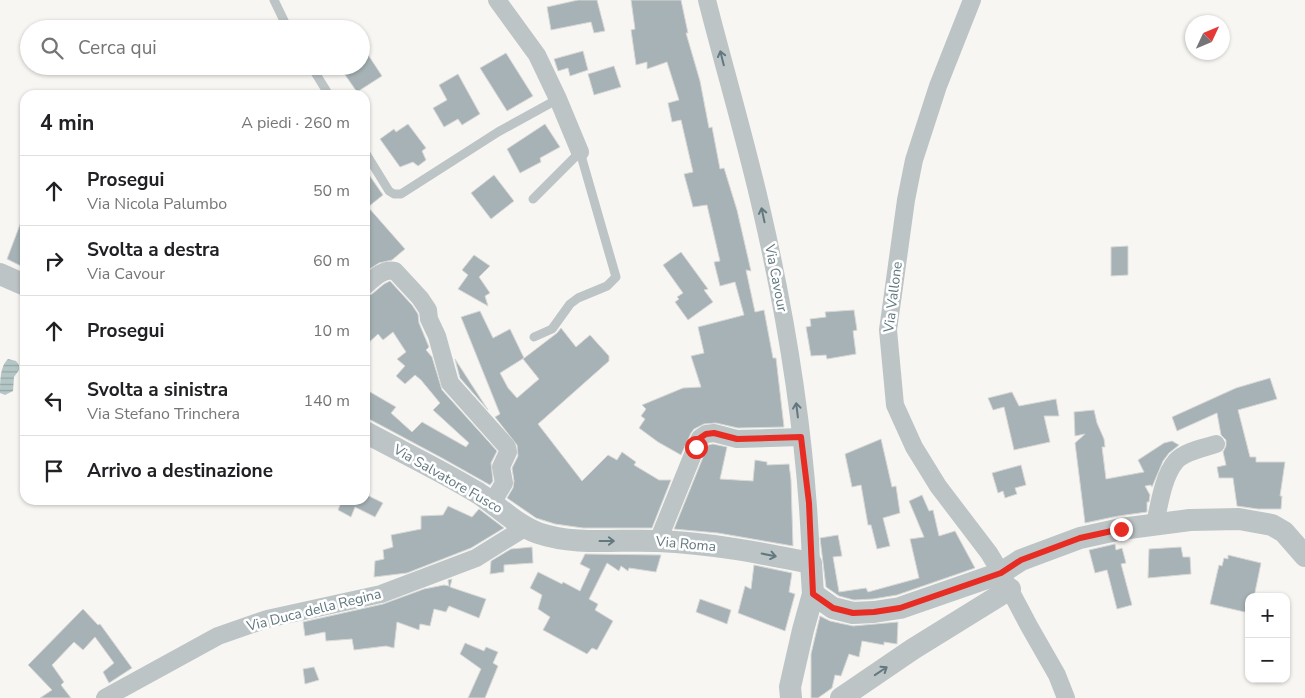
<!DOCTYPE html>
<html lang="it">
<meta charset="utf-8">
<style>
body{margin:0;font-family:"Nunito Sans",sans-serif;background:#f2f2f2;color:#202124}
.controls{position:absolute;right:15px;bottom:15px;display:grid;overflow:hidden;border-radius:10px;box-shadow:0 1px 4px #0004}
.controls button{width:45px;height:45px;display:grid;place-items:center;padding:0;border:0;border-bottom:1px solid #e0e0e0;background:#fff;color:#202124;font:25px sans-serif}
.compass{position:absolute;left:1185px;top:15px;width:45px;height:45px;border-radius:50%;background:#fff;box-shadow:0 1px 4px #0004;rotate:46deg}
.stop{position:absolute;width:15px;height:15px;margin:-11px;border:4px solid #e62c23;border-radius:50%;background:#fff}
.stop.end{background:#e62c23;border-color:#fff;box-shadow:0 1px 5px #0008}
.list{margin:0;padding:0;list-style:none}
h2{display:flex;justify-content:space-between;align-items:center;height:65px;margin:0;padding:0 20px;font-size:21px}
h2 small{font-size:16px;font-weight:400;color:#757577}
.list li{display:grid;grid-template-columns:32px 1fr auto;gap:15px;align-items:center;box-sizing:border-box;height:70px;padding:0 20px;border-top:1px solid #e0e0e0}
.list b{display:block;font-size:19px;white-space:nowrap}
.list p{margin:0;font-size:16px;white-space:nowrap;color:#757577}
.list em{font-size:16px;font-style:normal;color:#757577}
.icon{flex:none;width:28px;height:28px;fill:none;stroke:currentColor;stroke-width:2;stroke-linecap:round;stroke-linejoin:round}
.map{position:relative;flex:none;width:1305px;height:698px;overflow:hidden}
.search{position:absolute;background:#fff;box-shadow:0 1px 4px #0004;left:20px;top:20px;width:350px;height:55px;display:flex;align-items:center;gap:12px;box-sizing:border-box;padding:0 18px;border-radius:28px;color:#757577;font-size:19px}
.panel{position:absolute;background:#fff;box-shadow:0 1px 4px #0004;left:20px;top:90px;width:350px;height:415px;border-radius:15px}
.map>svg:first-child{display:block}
</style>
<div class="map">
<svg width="1305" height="698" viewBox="0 0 1305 698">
<defs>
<pattern id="water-rules" width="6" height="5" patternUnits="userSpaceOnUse" patternTransform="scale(1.25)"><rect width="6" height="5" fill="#b4c6c6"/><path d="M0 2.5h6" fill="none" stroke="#96a6a6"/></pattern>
</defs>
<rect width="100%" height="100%" fill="#f7f6f3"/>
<path fill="url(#water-rules)" d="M8,359L16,361L19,365V370L14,377L13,391L5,395L0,393C0,381 0,366 8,359Z"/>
<g fill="#a6b2b5" stroke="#d8d8d6">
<path d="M578,0H597L605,31L594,33L591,22L551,30L547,7Z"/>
<path d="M631,0H681L688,33H686L700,81L709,128L712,127L720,169L724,168L737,210L751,271L746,270L755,312L764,310L773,358H776L784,427L738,428L716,423L704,424L694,429L691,433L681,455L658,442L639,428L645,419L641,416L646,409L642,405L683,388L701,387L691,356L704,353L698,327L744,315L735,282L720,286L714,262L720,261L707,205L693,207L684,174L693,172L681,120L672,122L668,103L679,100L667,62L647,69V62L636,65L631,30L635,29Z"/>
<path d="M361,44L382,76L357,92L339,66H361Z"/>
<path d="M583,51L588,70L570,76L568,68L558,71L554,59Z"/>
<path d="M506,53L533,96L507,111L480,68Z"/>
<path d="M614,66L621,87L594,95L588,74Z"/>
<path d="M458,74L480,114L462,125L458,119L444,127L433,108L447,100L439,85Z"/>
<path d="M408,124L426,148L422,151L426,160L418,166L413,162L400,167L380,139L394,129L396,132Z"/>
<path d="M545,124L560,147L540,158L541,162L520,173L507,149Z"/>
<path d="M365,169L383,195L368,207L405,249L392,260L379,263L365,272Z"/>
<path d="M494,175L514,201L491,219L471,193Z"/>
<path d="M24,214H25V268L7,259Z"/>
<path d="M1128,246V275L1111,276V247Z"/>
<path d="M681,252L708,289L704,290L713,302L688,320L675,302L679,299L677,297L683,293L663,265Z"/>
<path d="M474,255L490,266L479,277L490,293L485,296L488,306L458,289L468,275L462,270Z"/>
<path d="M390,281L412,305L418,314L419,323L429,347L426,350L432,357L442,390L497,451L491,463L493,481L490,485L442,458L371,420L365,419V389L396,407L391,413L412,432L422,422L466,447L469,443L433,410L440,403L421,380L415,375L405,384L396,376L405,366L397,359L406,352L393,332L383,340L378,334L365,346V296L372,294L384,284Z"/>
<path d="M854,310L857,330L853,331L856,354L827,359L826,355L811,356L806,327L811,326L810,319L826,317L825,312Z"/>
<path d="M480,311L493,338L510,329L524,358L500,373L508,388L517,398L539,379L523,359L557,333L561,328L576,347L590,335L609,356V361L538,424L582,481L608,455L617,460L622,452L636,462L634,465L659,480H671L652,528H583L555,524L536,518L507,498L513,488L514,481L512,468L518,456L517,445L495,417L500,414L461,317Z"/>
<path d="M455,359L488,410L460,378Z"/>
<path d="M1270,378L1277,399L1238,410L1250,457H1256V462H1285L1280,496H1282L1281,509H1258L1237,506L1233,478H1219L1217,467L1226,465L1223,452L1226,446V440L1221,435L1217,413L1177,431L1172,417L1236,388Z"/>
<path d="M1012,392L1019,406L1056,399L1059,416H1044L1050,442L1014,450L1004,407L993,410L988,398Z"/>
<path d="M1094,410L1097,423L1104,439L1105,447H1102L1106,479L1144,472L1138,460L1164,443L1172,441L1179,445L1169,453L1163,461L1152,487L1151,485L1145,486L1150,495L1149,502H1147V512L1118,516L1085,523L1075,443L1085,434L1075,436L1074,412Z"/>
<path d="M881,439L892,487L896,486L900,513L883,518L890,546L877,549L871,525H868L861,485L852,487L845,454Z"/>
<path d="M713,444L727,447L720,479L753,481L755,460L767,462V465L789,464L791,480L793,546L718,533L674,529L708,445Z"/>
<path d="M1021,465L1026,485L1015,488L1017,494L1005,498L1003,491L998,493L992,473Z"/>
<path d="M365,494L383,503L375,517L355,507L351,517L338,510L342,500H365Z"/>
<path d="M922,495L929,511L933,510L939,536L955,531L975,568L897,595L873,599L854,600L839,596L826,587L820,538L838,535L842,556L833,557L839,592L866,588L868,592L919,578L910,539L924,537L909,501Z"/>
<path d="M448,506L472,517L479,509L504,528L471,548L407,573L374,577L375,561L384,559L383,550L393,547L391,535L421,529V516L443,515Z"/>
<path d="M1115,544L1116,550L1122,548L1126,563L1121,564L1132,605L1117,609L1107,570L1095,573L1089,550Z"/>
<path d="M532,547L533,563L504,565V572L490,574L491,561L511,549Z"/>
<path d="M1181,547L1183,557H1190L1191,574L1148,578L1149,549Z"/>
<path d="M585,554L661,555L656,572L629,568L628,571L621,566L619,571L607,563L589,599L598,604L595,610L613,621L597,650L592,648L587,654L543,630L550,617L538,609L542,595L530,588L538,572L562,584L563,582L580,591L590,569L580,564Z"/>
<path d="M1228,555L1261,563L1254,597H1249V613L1210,604L1219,565L1222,566L1224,558L1228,559Z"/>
<path d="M754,565L792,573L789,592L795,594L785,631L738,613L745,586L751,589Z"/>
<path d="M452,579L450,587L486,599L479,618L449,606L446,612L434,609L430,626L420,624L419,630L397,622L394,648L386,646L354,650L352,639L326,641L325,632L305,636L303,622L383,604L424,589L444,585L449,586L448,580Z"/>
<path d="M700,599L731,610L727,624L696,612Z"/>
<path d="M83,609L98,625L100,624L132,668L109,683L103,672L114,663L95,637L83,650L74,642L52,665L64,682L61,685L71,698H40L52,690L28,665Z"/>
<path d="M820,616L830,621L853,626L898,622L897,644L884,642V645L862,641L859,657L849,654L841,676L835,675L832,688L818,698H811V654Z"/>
<path d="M465,643L484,651L486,647L498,652L493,663L498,666L485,698H468L481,669L460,654Z"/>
<path d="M314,667L319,680L305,684L303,669Z"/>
</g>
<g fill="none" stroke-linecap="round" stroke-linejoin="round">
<g stroke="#bdc4c6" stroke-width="9">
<path d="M274,0L288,29"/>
<path d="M311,66L329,95"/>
<path d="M365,152L389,191L394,194H401L498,132L558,99"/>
<path d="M533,199L580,152"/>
<path d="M534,337L552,329L570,304L578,298L607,286L616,277L580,152"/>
</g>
<g stroke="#bdc4c6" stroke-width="18">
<path d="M497,0L537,55L558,99L580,152"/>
<path d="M707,0C725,71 746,141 762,212C788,325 807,447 811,563"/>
<path d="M972,0L938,86L914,160L906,200L888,330L895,405L914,447L938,486L989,553L1001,573L1029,626L1057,675L1066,698"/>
<path d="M365,286C373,279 383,268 395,271L420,298L428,310L429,319L437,336L450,383L507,447L508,452L501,467L504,483L492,503"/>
<path d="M1155,524C1159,506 1163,476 1176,461C1185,451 1204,448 1216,444"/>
<path d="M658,541L696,447L700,438L706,434L714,433L737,439L801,437"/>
<path d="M105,698L218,636L267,619L381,594L476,558L526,527"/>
</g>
<g stroke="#bdc4c6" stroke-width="22">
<path d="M0,274L25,285"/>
<path d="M365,432C402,452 442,471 478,493C498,506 516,525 538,533C576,546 618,539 658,541C710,543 761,553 811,563L813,594L803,630L790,687L791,698"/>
<path d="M813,594L833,608L853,613L874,612L900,608L1001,573L1021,560L1080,538L1121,529L1190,520L1239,519L1272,525L1284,532L1305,556"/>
<path d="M841,698L913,649L1010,589"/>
</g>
</g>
<defs><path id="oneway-shaft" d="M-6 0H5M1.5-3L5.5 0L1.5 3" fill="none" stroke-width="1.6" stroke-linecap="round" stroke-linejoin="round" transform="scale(1.25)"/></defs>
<g stroke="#61787f">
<use href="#oneway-shaft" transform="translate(722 58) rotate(-104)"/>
<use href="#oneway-shaft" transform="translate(763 215) rotate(-102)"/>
<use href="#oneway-shaft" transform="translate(797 410) rotate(-97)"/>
<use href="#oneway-shaft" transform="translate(607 541)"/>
<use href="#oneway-shaft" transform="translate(769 555) rotate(11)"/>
<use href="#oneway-shaft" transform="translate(881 671) rotate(-34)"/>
</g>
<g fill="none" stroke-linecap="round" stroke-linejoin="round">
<path stroke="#e62c23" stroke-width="6" d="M696,447L700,438L706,434L714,433L737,439L801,437L809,503L813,594L833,608L853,613L874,612L900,608L1001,573L1021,560L1080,538L1121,529"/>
</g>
<g text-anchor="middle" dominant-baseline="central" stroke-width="5" stroke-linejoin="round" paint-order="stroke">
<g font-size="14" fill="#61787f" stroke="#fff">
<text transform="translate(776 278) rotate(79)">Via Cavour</text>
<text transform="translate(893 297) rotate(-83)">Via Vallone</text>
<text transform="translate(448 479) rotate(30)">Via Salvatore Fusco</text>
<text transform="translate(686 544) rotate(5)">Via Roma</text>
<text transform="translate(314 610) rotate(-14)">Via Duca della Regina</text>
</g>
</g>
</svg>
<div class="controls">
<button>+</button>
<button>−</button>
</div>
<svg class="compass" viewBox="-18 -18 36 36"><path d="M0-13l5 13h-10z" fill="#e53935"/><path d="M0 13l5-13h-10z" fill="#757577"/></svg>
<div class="stop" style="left:696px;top:447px"></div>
<div class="stop end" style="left:1121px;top:529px"></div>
<div class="search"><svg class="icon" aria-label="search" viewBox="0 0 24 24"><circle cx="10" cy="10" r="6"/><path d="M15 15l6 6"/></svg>Cerca qui</div>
<section class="panel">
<h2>4 min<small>A piedi · 260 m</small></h2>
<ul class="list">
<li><svg class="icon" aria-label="ahead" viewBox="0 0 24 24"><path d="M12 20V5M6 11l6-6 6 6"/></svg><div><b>Prosegui</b><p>Via Nicola Palumbo</p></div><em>50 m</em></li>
<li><svg class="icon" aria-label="right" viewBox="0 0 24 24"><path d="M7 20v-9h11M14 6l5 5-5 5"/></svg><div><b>Svolta a destra</b><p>Via Cavour</p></div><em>60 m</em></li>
<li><svg class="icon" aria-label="ahead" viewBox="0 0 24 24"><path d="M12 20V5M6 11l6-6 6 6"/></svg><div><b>Prosegui</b></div><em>10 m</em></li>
<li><svg class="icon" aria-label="left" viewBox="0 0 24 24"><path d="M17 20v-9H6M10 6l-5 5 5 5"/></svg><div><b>Svolta a sinistra</b><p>Via Stefano Trinchera</p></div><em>140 m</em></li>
<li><svg class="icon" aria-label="arrive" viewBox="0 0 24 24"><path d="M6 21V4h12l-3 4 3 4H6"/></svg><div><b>Arrivo a destinazione</b></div></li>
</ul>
</section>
</div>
